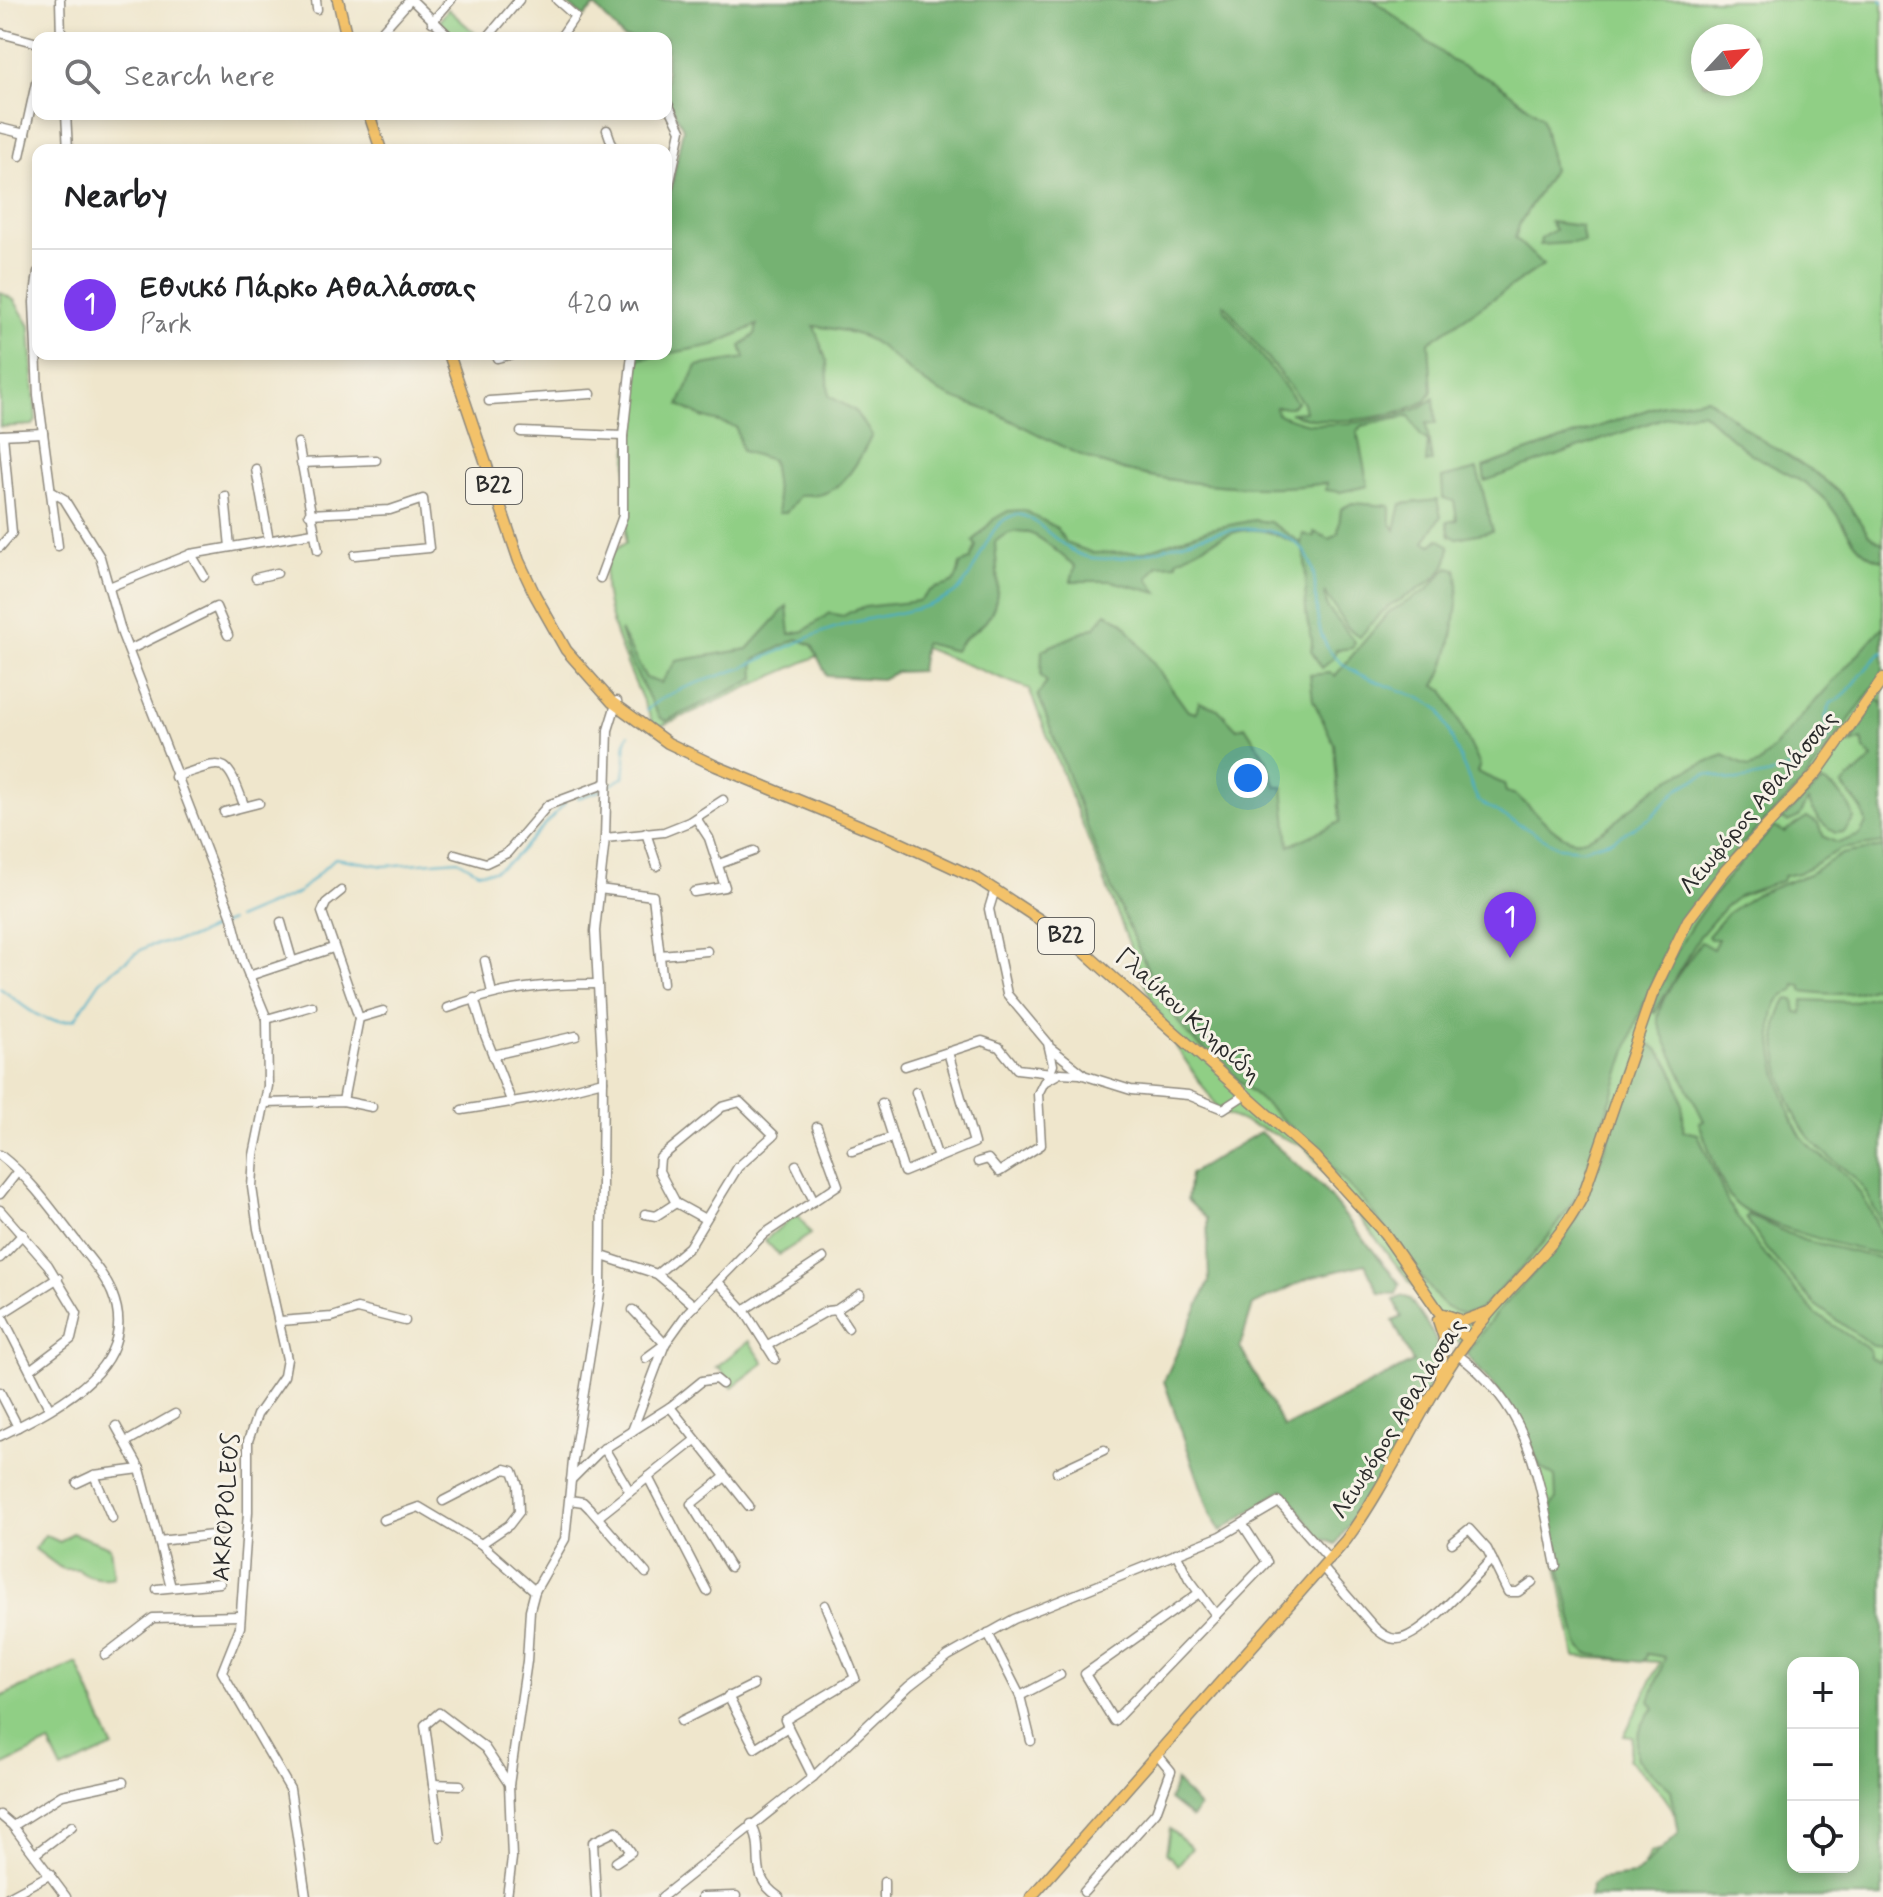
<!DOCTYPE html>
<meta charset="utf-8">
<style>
body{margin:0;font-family:Mynerve,sans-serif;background:#f6f6f6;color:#202124}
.controls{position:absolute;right:24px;bottom:24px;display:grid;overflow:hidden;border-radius:16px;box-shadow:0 4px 12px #0003}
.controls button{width:72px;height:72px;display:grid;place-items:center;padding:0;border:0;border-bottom:2px solid #e0e0e0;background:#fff;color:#202124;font:40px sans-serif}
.compass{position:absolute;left:1691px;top:24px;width:72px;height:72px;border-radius:50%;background:#fff;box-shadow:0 4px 12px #0003;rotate:64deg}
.you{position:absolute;left:1248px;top:778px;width:28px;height:28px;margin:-20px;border:6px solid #fff;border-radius:50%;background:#1a73e8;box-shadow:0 0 0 12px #1a73e833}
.badge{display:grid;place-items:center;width:52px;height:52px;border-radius:50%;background:#7c3aed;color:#fff;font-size:26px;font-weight:700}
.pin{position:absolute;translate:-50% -66px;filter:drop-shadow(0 2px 4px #0008)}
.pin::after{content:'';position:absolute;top:42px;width:28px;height:24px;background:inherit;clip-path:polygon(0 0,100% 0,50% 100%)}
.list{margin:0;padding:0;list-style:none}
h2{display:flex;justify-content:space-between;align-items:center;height:104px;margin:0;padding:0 32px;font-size:34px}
h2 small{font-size:26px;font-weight:400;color:#757577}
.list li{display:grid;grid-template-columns:52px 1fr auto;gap:24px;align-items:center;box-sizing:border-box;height:112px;padding:0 32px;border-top:2px solid #e0e0e0}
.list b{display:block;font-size:30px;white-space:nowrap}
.list p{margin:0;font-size:26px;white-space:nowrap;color:#757577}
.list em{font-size:26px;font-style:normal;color:#757577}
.icon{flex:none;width:44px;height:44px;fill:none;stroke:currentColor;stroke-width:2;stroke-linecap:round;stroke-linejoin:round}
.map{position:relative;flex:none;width:1883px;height:1897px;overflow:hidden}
.search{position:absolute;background:#fff;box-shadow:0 4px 12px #0003;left:32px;top:32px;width:640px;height:88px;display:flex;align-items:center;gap:20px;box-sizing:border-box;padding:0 28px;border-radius:16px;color:#757577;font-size:30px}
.panel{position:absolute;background:#fff;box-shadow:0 4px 12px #0003;left:32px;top:144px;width:640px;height:216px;border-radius:16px}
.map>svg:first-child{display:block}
</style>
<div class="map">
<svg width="1883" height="1897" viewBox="0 0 1883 1897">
<rect width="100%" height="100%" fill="#f7f3e8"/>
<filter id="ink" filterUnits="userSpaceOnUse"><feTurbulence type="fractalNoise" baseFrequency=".0125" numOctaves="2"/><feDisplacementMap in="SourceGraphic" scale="16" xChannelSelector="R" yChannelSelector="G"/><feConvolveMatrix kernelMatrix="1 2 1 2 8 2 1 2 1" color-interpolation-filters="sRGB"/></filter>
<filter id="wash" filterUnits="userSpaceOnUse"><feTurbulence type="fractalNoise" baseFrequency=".006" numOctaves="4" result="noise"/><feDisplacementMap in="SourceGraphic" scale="32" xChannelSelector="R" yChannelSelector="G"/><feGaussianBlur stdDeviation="1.8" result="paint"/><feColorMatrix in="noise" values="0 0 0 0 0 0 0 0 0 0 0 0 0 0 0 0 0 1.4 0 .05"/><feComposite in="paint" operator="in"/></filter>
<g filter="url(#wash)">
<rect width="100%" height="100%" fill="#efe6cc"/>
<g fill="#90cf85" stroke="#5e7d58" stroke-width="2" fill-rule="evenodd">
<path d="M592,0H1883V1897H1593L1597,1881L1638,1876L1650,1853L1686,1841C1676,1806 1656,1783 1628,1760L1633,1737L1624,1736L1660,1662L1575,1657L1532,1439L1478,1360L1447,1330L1304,1146L1220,1112L1177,1048L1147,989L1029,689L909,642L824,653L655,729C642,693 570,564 626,543L627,457L639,354H666L685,128L666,38H623ZM1703,36H1751V84H1703ZM1793,1663H1853V1867H1793Z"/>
<path d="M448,9L475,33L474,38H457L439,22Z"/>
<path d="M0,292L14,300L30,326L36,420L33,425L0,427Z"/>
<path d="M797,1213L811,1234L779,1255L765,1240Z"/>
<path d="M749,1341L764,1363L732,1387L720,1368H715Z"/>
<path d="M72,1533L110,1547L114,1577C103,1580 86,1578 78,1569H62L35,1549L45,1535L60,1542Z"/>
<path d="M77,1663L113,1747L62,1770L49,1743L0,1767V1697Z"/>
<path d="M1170,1829L1192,1848L1178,1865L1166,1853Z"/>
</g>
<g fill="#74b272" stroke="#506e4e" stroke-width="2" fill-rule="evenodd">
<path d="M562,0H1374L1452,61L1497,83L1542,117L1553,170L1520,223L1515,238L1543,265L1429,342L1432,391L1426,401C1390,420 1327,427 1289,413L1305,412L1303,403L1224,304V309L1297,402L1291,407H1276L1277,414C1288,417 1301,424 1313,424C1344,425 1411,420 1434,398L1436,424L1426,423L1432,461L1426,463L1428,441L1421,436L1409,416L1362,426L1357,431L1368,486L1340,492L1326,490L1327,483C1264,493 1158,484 1098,462C1065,450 1035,432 1004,417C982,406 957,402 936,390C914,377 898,360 878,345C861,332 835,329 814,326L827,362L829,396L854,410L872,435C861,457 845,490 818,495C810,496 807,493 799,496L786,513H779L772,460L742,451L736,427L702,417L679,405L697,366L745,358L741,346L755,334L757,325L714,345L634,360V354H666V213L683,128L666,96V38H624L595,6L584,17Z"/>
<path d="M1550,222L1581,226L1584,242L1540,245L1541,238L1555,230Z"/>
<path d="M1707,398L1757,437L1817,474L1841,494L1869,535L1883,544V560C1852,556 1844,517 1824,499C1803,478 1774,469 1750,453C1733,441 1718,425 1702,412L1666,417L1485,481L1483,467L1658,406Z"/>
<path d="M1477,469L1493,531L1457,538L1450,536L1447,522L1457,520L1454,501L1443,498L1442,478Z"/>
<path d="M1437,500L1441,516L1424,542L1432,545L1439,539L1449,546C1452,580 1409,592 1386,609C1377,616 1368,627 1360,637L1347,627L1325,592L1327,607L1355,642L1352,648L1336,650L1333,659L1322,668L1311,651C1314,637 1309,632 1307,619C1303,596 1309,569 1302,547C1245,514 1230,534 1177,560V564L1158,565L1148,578L1158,593L1111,581H1071L1075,566C1049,547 1025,514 995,542C996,569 1004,599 986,621C976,633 963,635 955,651L924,643L920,671L896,672L882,679L827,676L812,645L797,639L754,660L755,679L666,721L659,717L629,659L620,630L646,678L661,683L676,661L748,649L787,606L790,634L804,631L830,613L843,616C865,602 892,606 917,601C924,600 925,593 931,590C950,581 955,591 960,564L970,560L976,546L973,541L994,519L1008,511L1024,510L1057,528L1066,543L1093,553L1142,552L1210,529L1254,520L1270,522L1301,543L1303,534L1314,537V532L1330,539L1338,533L1341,509L1352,503L1390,506V522L1395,530L1401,504Z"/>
<path d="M1448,567L1456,569C1462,593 1450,665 1435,685L1444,690L1480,765L1477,772L1504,784L1506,792L1516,795C1532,808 1551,831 1569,839C1593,850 1638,799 1657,787C1678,773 1701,764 1724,755L1749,768L1759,764L1883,626V674L1802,784L1741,845L1673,934L1636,1023L1584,1181C1559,1232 1519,1272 1478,1311C1463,1315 1455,1313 1442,1304L1365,1203L1311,1145L1187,1034L1158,993L1103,869L1038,695L1047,682L1041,676L1042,650L1095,627L1106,613L1123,622L1188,711L1196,713L1199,702L1218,709L1237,729L1245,726L1266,759L1276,787H1283L1289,846L1340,822L1334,744L1313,700L1310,675L1330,673L1335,676L1388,613L1427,590Z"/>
<path d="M1877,698L1883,704V843L1841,849L1799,873L1784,876L1782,881L1739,896L1724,908L1700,936L1655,1012L1652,1011C1673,938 1722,881 1774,827L1784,832L1807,817L1818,824L1824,837L1838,843L1860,835L1866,823L1862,809L1842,785L1873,758L1864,749L1862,739L1851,743Z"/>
<path d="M1822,782C1837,787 1851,803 1854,819L1844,832L1835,833L1819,820L1808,801L1799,817L1788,822L1782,819Z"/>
<path d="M1883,847V983C1857,997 1831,995 1802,991V986L1795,985L1794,991C1748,998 1785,1112 1801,1136C1810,1150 1825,1158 1838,1168C1860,1187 1883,1225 1883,1254C1854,1250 1752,1223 1734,1202C1718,1182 1709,1147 1699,1123L1704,1121C1696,1104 1657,1029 1658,1018C1661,992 1688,963 1701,942L1713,949L1718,939H1710L1708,936L1728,913L1755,895L1809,874L1842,854Z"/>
<path d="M1883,994V1226C1876,1214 1871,1199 1863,1188C1847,1166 1820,1155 1805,1132C1785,1103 1762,1029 1788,999L1794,1000L1796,1012L1802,1013L1803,1000L1851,1002Z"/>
<path d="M1646,1042C1676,1056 1685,1103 1683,1131L1698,1134L1728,1203L1759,1248L1816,1314L1870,1350V1357L1879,1362L1883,1353V1897H1589L1592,1885L1600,1879L1634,1875L1679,1833L1671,1790L1637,1759C1633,1742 1642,1719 1655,1708L1650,1701L1665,1657L1647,1654L1645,1660L1641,1662L1587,1654L1578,1645L1547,1512L1556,1499L1555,1477L1541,1468L1513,1409L1466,1354L1497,1312L1558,1248L1579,1214ZM1793,1663H1853V1867H1793Z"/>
<path d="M1260,1132L1320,1185L1400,1284L1396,1294L1379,1293L1365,1264L1309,1278L1253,1305L1240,1347L1284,1428L1413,1362L1393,1321L1402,1317L1394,1300L1403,1296L1410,1299C1418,1312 1431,1327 1436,1341C1450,1381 1360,1508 1336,1544L1320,1538L1283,1489L1221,1531L1211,1516L1164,1381L1209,1282L1207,1219L1187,1200L1190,1174Z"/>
<path d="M1748,1215L1803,1240L1883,1259V1347L1873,1346L1814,1304L1766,1249L1746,1218Z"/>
<path d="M1176,1781L1199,1807L1192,1818L1169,1800Z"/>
</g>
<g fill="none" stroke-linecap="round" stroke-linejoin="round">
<g stroke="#47aec7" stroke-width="2">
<path d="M1881,0L1883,2"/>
<path d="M646,711C663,691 714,678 739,669C777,654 811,633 851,623C884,614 919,613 950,596C981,579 983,520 1016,515C1036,512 1062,555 1092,558C1154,566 1217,514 1276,533C1338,554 1300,610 1330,651C1354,684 1414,688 1440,710L1478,801L1559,847L1583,849L1613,840L1650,818L1679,788L1706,774C1717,773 1725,782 1737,780C1772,776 1810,766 1830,735L1825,718L1831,703C1853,694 1863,666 1883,652"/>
<path d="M608,787L623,777C629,761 621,749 629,734"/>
<path d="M578,798L602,790"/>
<path d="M236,919L298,893L335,858L384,866L458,860L478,872L494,871L512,860L565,803"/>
<path d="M0,988C25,1006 41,1027 75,1019L102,979L136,953L148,946L188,939L230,921"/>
</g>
</g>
</g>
<g filter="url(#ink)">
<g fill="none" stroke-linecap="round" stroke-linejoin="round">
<g stroke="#8d887c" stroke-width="11">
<g id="minor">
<path d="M60,0L61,38"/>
<path d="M316,0L317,9"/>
<path d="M412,0L451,38"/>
<path d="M557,0L575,16L560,38"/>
<path d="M432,22L451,0"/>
<path d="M0,33L38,43"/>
<path d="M376,38L410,0"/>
<path d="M487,38L519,0"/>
<path d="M666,100L681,130L666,200"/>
<path d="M66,114L68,150"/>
<path d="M0,128L25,134"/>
<path d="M607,130L614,150"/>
<path d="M20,156L36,83"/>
<path d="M38,272L34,302L38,395L58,546"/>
<path d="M497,358L513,354"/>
<path d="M489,401L591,394"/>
<path d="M521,432L623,436"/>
<path d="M0,435L43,433"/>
<path d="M298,443L318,550"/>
<path d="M301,463L376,460"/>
<path d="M256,469L269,541"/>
<path d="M52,492L64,499L100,557L122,634L231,914L243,961L267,1019L268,1086L254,1155L252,1187L258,1229L287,1359L284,1376L257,1415L248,1441V1512L240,1627L222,1672L290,1789L306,1897"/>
<path d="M225,496L230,547"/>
<path d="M309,514L390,510L423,499L429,548L355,555"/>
<path d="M0,547L12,533L3,435"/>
<path d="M191,554L204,576"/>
<path d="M256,578L277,573"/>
<path d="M600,578L623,516V436L632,354"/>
<path d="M109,587L191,554L313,533"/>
<path d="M129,650L216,607L228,635"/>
<path d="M175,777C225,761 225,753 244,805"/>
<path d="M224,812L259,803"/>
<path d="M646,833L657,866"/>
<path d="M605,838L664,832L689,822L723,800"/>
<path d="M455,854L486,863L507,853L548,805L607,783"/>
<path d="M719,864L754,851"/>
<path d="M599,889L653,896L663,983"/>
<path d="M995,889L989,909L1007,994L1048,1043L1053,1065L1048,1077"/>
<path d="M341,891L326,903L322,912L359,1018L343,1101"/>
<path d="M694,892L725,887L709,838L696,818"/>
<path d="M281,922L292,960"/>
<path d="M660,955L707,951"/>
<path d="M485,961L492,993"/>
<path d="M249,976L333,948"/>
<path d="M474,998L485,1035L512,1103"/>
<path d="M448,1008C502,988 542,984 598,984"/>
<path d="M359,1018L383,1011"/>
<path d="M267,1019L312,1006"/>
<path d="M1052,1049L1082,1073"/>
<path d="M493,1055L576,1036"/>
<path d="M905,1066L982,1041L999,1047L1017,1069L1052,1073"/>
<path d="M916,1092L938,1158"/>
<path d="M266,1103L343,1101L372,1107"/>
<path d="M882,1103L904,1172L974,1143L948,1052"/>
<path d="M462,1110L536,1098L603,1081"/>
<path d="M852,1151L893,1137"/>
<path d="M0,1155C31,1179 53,1211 77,1242C89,1258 104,1274 112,1293C143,1368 53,1409 0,1436"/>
<path d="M978,1162L988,1159L999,1172L1041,1145L1038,1094L1044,1082L1060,1073L1080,1074L1131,1090L1188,1095L1223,1109L1246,1094"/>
<path d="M796,1165L814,1201"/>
<path d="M0,1194L18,1171"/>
<path d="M0,1210L48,1265L77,1313L71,1339L30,1370"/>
<path d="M645,1214L656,1216L676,1203L705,1219"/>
<path d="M602,1256L657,1274L695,1306"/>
<path d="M0,1258L23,1234"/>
<path d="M657,1274L689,1247L738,1167L774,1135L740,1102L722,1107L660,1158L659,1171L676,1203"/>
<path d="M719,1283L744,1310L775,1359"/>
<path d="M744,1310L823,1258"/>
<path d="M836,1310L860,1294"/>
<path d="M0,1312L49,1408"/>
<path d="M1,1314L58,1278"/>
<path d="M280,1321L332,1317L357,1309L405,1321"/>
<path d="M766,1346L827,1311L836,1310L848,1328"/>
<path d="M1458,1355C1533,1409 1539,1482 1556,1566"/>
<path d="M646,1358L665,1344L688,1312L764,1234L838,1185L817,1127"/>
<path d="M0,1392L18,1427"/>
<path d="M670,1407L749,1506"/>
<path d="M116,1426L140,1469L171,1587"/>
<path d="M632,1431L665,1344L633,1310"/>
<path d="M126,1442L175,1414"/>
<path d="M604,1448L629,1490"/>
<path d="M1057,1472L1104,1450"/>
<path d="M94,1475L112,1518"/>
<path d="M648,1477L707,1591"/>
<path d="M725,1477L691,1504L730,1567"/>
<path d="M571,1480L599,1452L670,1407L702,1381L716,1379L722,1384"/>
<path d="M77,1483L94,1475L140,1469"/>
<path d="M570,1500L583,1502L590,1509L646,1573"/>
<path d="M443,1501L505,1469L513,1471L518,1485L519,1512L509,1525L481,1544"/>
<path d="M598,1517L695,1440"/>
<path d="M383,1520L419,1507L481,1544L535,1591"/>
<path d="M159,1541L222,1534"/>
<path d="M1452,1543L1469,1529L1487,1549L1508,1592H1518L1532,1582"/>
<path d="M1176,1553L1189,1579L1216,1615"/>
<path d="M1323,1568L1375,1628C1381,1633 1388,1639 1397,1639C1421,1639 1474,1577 1492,1559"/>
<path d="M157,1589L220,1583"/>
<path d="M1199,1593L1085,1674L1114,1721L1267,1562L1243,1525"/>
<path d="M988,1633L1020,1696L1031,1741"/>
<path d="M105,1655L153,1618L240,1616"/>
<path d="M728,1696L755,1748L788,1727L785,1720L855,1678L825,1605"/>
<path d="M1020,1696L1060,1675"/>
<path d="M681,1721L753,1685"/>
<path d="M788,1727L813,1777"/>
<path d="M433,1784L460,1785"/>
<path d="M0,1815L13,1826L66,1897"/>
<path d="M751,1824C768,1853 745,1874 779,1897"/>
<path d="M13,1826L62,1795L123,1782"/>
<path d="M440,1837L425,1725L439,1713L485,1748L509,1784"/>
<path d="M35,1854L72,1826"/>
<path d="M1084,1892L1156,1812L1171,1771L1157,1754"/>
<path d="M8,1897L51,1874"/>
<path d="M507,1897L512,1858L509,1785L527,1661L530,1610L535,1591L565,1539L573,1461L601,1286L603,1076L595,931L605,838L608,730L617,701"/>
<path d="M596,1897L593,1842L616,1831L631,1852L616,1862"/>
<path d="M662,1897L813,1777L909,1686L948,1656L1014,1619L1221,1536L1279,1502L1330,1560"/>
<path d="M702,1897L736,1896"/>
<path d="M884,1897V1882"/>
</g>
</g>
<g stroke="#8d887c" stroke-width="13">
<g id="major">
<path d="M338,0L347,38"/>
<path d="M369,114L381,150"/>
<path d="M449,354L519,561L535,595L566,650L612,702L668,743L716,766L892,839L978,879L1072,941L1315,1157L1385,1234L1444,1319L1468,1339"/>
<path d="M1443,1314L1463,1321L1488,1312"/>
<path d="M1438,1320L1444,1338L1440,1379"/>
<path d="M1031,1897L1346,1540C1393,1476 1422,1401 1470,1337C1508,1285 1552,1255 1583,1196L1652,995L1688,920L1725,871L1817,772L1883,679"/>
</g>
</g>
<use href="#minor" stroke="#fff" stroke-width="8"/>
<use href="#major" stroke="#f3c26a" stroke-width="10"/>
</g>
</g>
<g text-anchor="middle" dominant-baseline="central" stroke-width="6" stroke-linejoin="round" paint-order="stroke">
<g fill="#f7f3e8" stroke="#686764" stroke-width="2">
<rect x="466" y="468" width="56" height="36" rx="6"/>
<rect x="1038" y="918" width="56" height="36" rx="6"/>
</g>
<g font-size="22" font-weight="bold" fill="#2b2b2b">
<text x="494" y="486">B22</text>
<text x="1066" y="936">B22</text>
</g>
<g font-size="24" fill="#2b2b2b" stroke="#f7f3e8">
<text transform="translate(1759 803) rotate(-50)">Λεωφόρος Αθαλάσσας</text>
<text transform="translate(1188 1016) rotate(42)">Γλαύκου Κληρίδη</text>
<text transform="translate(1399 1419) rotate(-58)">Λεωφόρος Αθαλάσσας</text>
<text transform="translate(227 1507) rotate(-86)">AKROPOLEOS</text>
</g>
</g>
</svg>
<div class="controls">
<button>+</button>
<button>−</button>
<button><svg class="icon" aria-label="locate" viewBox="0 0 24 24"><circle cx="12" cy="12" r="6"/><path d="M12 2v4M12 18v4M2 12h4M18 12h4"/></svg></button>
</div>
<svg class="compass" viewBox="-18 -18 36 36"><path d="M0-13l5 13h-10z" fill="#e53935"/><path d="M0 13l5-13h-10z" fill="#757577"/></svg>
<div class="you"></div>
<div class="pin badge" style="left:1510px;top:958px">1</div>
<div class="search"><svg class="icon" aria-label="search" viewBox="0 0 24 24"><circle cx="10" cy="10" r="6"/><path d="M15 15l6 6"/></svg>Search here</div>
<section class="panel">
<h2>Nearby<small></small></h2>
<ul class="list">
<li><span class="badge">1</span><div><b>Εθνικό Πάρκο Αθαλάσσας</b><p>Park</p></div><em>420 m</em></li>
</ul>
</section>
</div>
